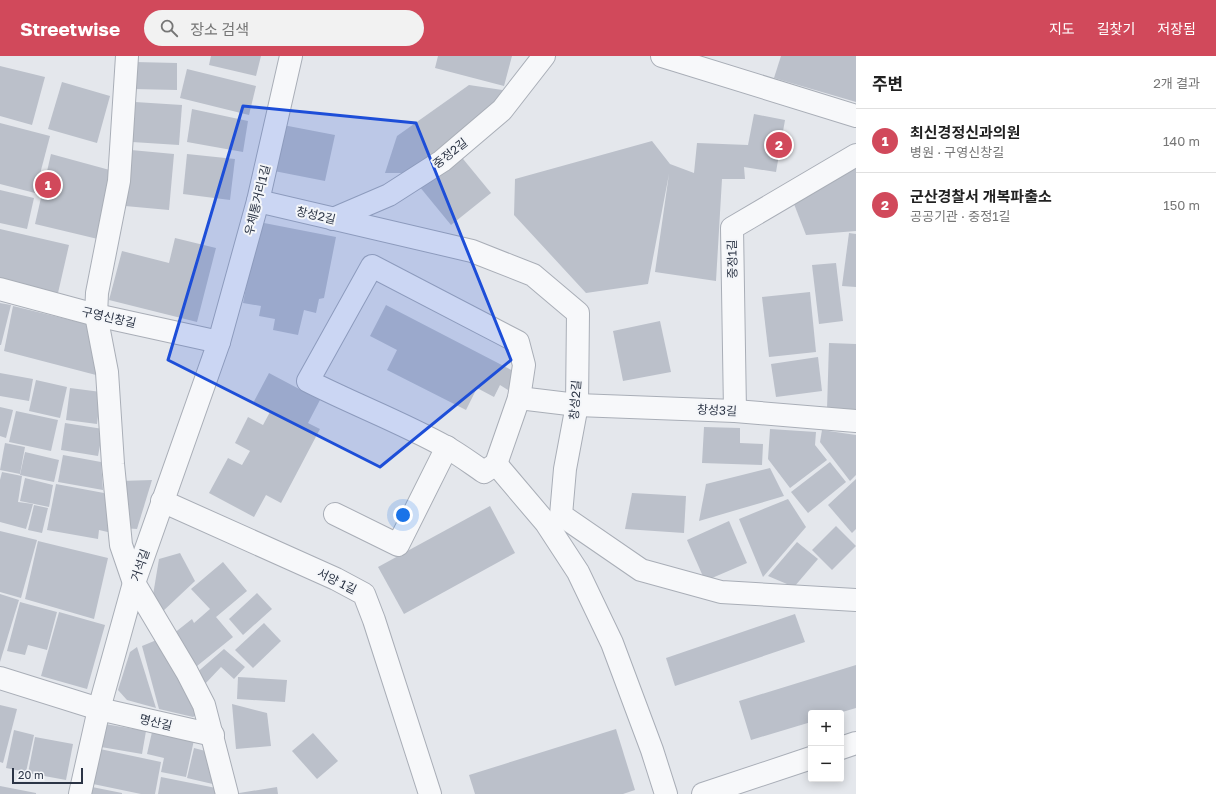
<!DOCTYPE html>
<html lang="ko">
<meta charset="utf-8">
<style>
body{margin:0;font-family:"Golos Text","Noto Sans KR",sans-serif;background:#f2f2f2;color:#222}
.controls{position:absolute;right:12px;bottom:12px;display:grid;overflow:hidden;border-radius:4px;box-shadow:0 2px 10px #0003}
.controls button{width:36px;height:36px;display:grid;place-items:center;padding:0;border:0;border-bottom:1px solid #e0e0e0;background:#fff;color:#222;font:20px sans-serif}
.scale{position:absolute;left:12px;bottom:10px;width:71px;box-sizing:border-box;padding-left:4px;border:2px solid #2b3445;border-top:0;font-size:11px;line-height:14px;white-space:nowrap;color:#2b3445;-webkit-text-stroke:3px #f4f6f9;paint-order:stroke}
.you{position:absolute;left:403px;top:459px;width:14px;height:14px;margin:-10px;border:3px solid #fff;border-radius:50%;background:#1a73e8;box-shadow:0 0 0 6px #1a73e833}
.badge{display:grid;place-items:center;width:26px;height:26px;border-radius:50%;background:#d1495b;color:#fff;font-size:13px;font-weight:700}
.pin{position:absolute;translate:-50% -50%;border:2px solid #fff;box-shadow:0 1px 4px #0006}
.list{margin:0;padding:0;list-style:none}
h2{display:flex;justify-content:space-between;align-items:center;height:52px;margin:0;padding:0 16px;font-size:17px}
h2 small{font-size:13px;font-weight:400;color:#767676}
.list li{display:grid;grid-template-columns:26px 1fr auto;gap:12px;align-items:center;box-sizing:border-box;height:64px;padding:0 16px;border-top:1px solid #e0e0e0}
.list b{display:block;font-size:15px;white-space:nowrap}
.list p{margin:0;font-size:13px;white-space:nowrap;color:#767676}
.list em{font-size:13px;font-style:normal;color:#767676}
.icon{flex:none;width:22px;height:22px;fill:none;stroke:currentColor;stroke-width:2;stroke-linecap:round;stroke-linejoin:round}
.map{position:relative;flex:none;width:856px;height:738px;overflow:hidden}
header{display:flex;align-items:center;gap:24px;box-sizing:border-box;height:56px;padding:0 20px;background:#d1495b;color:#fff}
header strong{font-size:19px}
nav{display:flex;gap:22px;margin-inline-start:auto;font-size:14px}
.search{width:280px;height:36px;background:#f2f2f2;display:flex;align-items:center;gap:10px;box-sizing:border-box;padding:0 14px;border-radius:22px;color:#767676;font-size:15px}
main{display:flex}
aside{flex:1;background:#fff}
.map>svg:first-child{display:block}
</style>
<header>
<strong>Streetwise</strong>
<div class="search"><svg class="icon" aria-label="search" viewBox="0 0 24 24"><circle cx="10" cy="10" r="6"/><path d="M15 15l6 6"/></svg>장소 검색</div>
<nav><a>지도</a><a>길찾기</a><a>저장됨</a></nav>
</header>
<main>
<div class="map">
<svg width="856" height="738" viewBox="0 0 856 738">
<rect width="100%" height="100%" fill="#e4e7ec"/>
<g fill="#bbc0ca">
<path d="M211,0H261L256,20L209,9Z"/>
<path d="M438,0H512L504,30L435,12Z"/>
<path d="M781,0H856V46L774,22Z"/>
<path d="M135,6L177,7V34L134,33Z"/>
<path d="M0,10L45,21L32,69L0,60Z"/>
<path d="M187,13L256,30L249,59L180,42Z"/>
<path d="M62,26L110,40L97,87L48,73Z"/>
<path d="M469,29L509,35L499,49L410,117H385L397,80Z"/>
<path d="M135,46L182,49L179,89L132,86Z"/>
<path d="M192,53L248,65L243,96L187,86Z"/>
<path d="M754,58L785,64L776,116L744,111L745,123H722L716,225L655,216L669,118L648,228L586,237L514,159L515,123L652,85L670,108L694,117L697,87L748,89Z"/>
<path d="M0,67L50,80L35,137L0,128Z"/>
<path d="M283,69L335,79L325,125L274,115Z"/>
<path d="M131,94L174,98L169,154L125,150Z"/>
<path d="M51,98L117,116L102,184L35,168Z"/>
<path d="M187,98L235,103L230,144L183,138Z"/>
<path d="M459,98L491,137L451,169L419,130Z"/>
<path d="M856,111V175L806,179L794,148Z"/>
<path d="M0,134L34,142L27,173L0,167Z"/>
<path d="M259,166L336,181L324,242L319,243L316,257L304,254L298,279L273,274L275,263L259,260L261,250L243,247Z"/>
<path d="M0,173L69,189L58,237L0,223Z"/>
<path d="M849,177L856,178V231L842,230Z"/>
<path d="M175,182L216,192L197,266L109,244L122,195L169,207Z"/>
<path d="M836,207L843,265L819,268L812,209Z"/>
<path d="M810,236L816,296L769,301L762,241Z"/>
<path d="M0,247L11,249L1,289H0Z"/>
<path d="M386,249L517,317L508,334L500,329L494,341L477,332L466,354L387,314L397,294L370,280Z"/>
<path d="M13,250L91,269L96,319L4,295Z"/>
<path d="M660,265L671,316L623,325L613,275Z"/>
<path d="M829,287L856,288V355L827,354Z"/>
<path d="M818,301L822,335L776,341L771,308Z"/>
<path d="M0,317L33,323L29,345L0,340Z"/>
<path d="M269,317L320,344L308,367L320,373L281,447L266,439L254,461L209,437L228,402L242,409L250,395L235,387L248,361L263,369L270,356L253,347Z"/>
<path d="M36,324L67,331L60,362L29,355Z"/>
<path d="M70,332L101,336L97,368L66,364Z"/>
<path d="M0,351L13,354L6,382L0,380Z"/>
<path d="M16,355L58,364L51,395L9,386Z"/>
<path d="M65,367L103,373L98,400L61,394Z"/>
<path d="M704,371L740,372V387L763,388L762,409L702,407Z"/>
<path d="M770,373L816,376L815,389L827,404L790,432L768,403Z"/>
<path d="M822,374L856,379V419L850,425L820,386Z"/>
<path d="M5,387L25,391L20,418L0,414Z"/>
<path d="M25,396L59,404L54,426L20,419Z"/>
<path d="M63,399L101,406L103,434L58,426Z"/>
<path d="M830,406L846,426L808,457L791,436Z"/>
<path d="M770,412L784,440L699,465L706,428Z"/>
<path d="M2,416L22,420L18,446L33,448L26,473L0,466V424Z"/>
<path d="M25,422L53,429L49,451L20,445Z"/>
<path d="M856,423V473L852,477L828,449Z"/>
<path d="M152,424L137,473L122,472L120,425Z"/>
<path d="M56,428L104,437L112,477L99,474L98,483L47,474Z"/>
<path d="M632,437L686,440L684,477L625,473Z"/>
<path d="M788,443L806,471L763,521L739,463Z"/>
<path d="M34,449L48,452L42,477L28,474Z"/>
<path d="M490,450L515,497L404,558L378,511Z"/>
<path d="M729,465L747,507L705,525L687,484Z"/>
<path d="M836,470L856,490L832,514L812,494Z"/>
<path d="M0,475L37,484L21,542L0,536Z"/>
<path d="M38,485L108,502L94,563L25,543Z"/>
<path d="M797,486L818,503L794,531L768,520Z"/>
<path d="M180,497L195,525L161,557L152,545L159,503Z"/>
<path d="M223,506L247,535L216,561L233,581L197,610L173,578L192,563L194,567L210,553L191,533Z"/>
<path d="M257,537L272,553L243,579L229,563Z"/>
<path d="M0,538L19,544L0,606Z"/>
<path d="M20,546L57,556L47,594L28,589L25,599L7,595Z"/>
<path d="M59,556L105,569L87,633L41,620Z"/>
<path d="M795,558L805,586L675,630L666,602Z"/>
<path d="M264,567L281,585L253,612L235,594Z"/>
<path d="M159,583L202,656L193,661L159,653L142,590Z"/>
<path d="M137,591L156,652L127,644L118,634L130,596Z"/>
<path d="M224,593L245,611L234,623L221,611L204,629L194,619Z"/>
<path d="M856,609V652L839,657H811V666L751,684L739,645Z"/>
<path d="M238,621L287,624L285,646L237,643Z"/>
<path d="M232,648L267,657L271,690L236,693Z"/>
<path d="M0,649L17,653L3,707L0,706Z"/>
<path d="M105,668L146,675L142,698L101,691Z"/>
<path d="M616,673L635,734L623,738H475L469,719Z"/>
<path d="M14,674L34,679L26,716L6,712Z"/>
<path d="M152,676L194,684L186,721L161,716L164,702L147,698Z"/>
<path d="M313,677L338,705L317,723L292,695Z"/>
<path d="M35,681L73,688L66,724L28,717Z"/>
<path d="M194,692L213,697L217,729L187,722Z"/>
<path d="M100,693L161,706L155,738H141L93,728Z"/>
<path d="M161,721L216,732L218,738H158Z"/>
<path d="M0,730L36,737V738H0Z"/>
<path d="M92,731L122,737V738H90Z"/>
<path d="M277,731L278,738H239V737Z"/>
</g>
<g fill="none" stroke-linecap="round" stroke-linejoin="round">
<g stroke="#a9aeb7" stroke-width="24">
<g id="minor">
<path d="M127,0L119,125L97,237L96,259L107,316L113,408L121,489L134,527L187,616L204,649L227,738"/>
<path d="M662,0L856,60"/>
<path d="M258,145L472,195L533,219L578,257L577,349L565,413L561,459L641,514L721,536L856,544"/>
<path d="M333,163L389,139L442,105L502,54L544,0"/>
<path d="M372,210L518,286L524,309L519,342L496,408L484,416C472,408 459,398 446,391C401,366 353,348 308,325Z"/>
<path d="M0,233L96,259L219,286"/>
<path d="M519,342L577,349L735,355L856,365"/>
<path d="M735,355L732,172L856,99"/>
<path d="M496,408L546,467L578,516L612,587L652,694L666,738"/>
<path d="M162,445L336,523L364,538L374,564L430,738"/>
<path d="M335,458L398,489L447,391"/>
<path d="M0,622L99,653L213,679"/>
<path d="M841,692L856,687"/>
<path d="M80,738L99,653L134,527L219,286L258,145L291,0"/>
<path d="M703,738L811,702"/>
</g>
</g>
<use href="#minor" stroke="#f7f8fa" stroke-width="22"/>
</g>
<path fill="#1d4ed8" fill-opacity="0.2" stroke="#1d4ed8" stroke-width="3" stroke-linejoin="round" d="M243,50L416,67L511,304L380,411L168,304Z"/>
<g text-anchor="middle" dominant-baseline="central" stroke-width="4" stroke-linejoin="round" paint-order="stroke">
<g font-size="12" fill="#2b3445" stroke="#f4f6f9">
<text transform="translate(450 97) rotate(-38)">중정2길</text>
<text transform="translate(257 144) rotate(-76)">우체통거리1길</text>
<text transform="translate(316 159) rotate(13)">창성2길</text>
<text transform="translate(732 203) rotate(-91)">중정1길</text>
<text transform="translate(109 261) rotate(13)">구영신창길</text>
<text transform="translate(575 344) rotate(-86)">창성2길</text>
<text transform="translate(717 354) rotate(3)">창성3길</text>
<text transform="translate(140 509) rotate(-71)">거석길</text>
<text transform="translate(337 525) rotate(26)">서양 1길</text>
<text transform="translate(156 666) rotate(13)">명산길</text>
</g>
</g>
</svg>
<div class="controls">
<button>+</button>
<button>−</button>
</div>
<div class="scale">20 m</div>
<div class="you"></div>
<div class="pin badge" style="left:48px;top:129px">1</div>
<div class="pin badge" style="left:779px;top:89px">2</div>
</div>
<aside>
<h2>주변<small>2개 결과</small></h2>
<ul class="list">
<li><span class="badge">1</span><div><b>최신경정신과의원</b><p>병원 · 구영신창길</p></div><em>140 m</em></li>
<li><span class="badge">2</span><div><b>군산경찰서 개복파출소</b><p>공공기관 · 중정1길</p></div><em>150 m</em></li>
</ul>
</aside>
</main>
